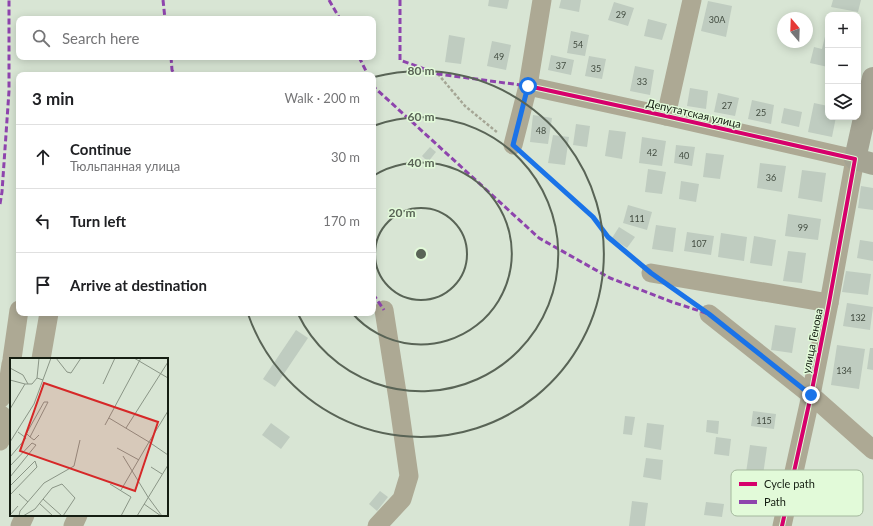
<!DOCTYPE html>
<meta charset="utf-8">
<style>
body{margin:0;font-family:Lato,sans-serif;background:#f2f2f2;color:#202124}
.controls{position:absolute;right:12px;top:12px;display:grid;overflow:hidden;border-radius:8px;box-shadow:0 2px 10px #0003}
.controls button{width:36px;height:36px;display:grid;place-items:center;padding:0;border:0;border-bottom:1px solid #e0e0e0;background:#fff;color:#202124;font:20px sans-serif}
.compass{position:absolute;left:777px;top:12px;width:36px;height:36px;border-radius:50%;background:#fff;box-shadow:0 2px 10px #0003;rotate:341deg}
.stop{position:absolute;width:12px;height:12px;margin:-9px;border:3px solid #1a73e8;border-radius:50%;background:#fff}
.stop.end{background:#1a73e8;border-color:#fff;box-shadow:0 1px 4px #0008}
.list{margin:0;padding:0;list-style:none}
h2{display:flex;justify-content:space-between;align-items:center;height:52px;margin:0;padding:0 16px;font-size:17px}
h2 small{font-size:13px;font-weight:400;color:#757577}
.list li{display:grid;grid-template-columns:26px 1fr auto;gap:12px;align-items:center;box-sizing:border-box;height:64px;padding:0 16px;border-top:1px solid #e0e0e0}
.list b{display:block;font-size:15px;white-space:nowrap}
.list p{margin:0;font-size:13px;white-space:nowrap;color:#757577}
.list em{font-size:13px;font-style:normal;color:#757577}
.icon{flex:none;width:22px;height:22px;fill:none;stroke:currentColor;stroke-width:2;stroke-linecap:round;stroke-linejoin:round}
.map{position:relative;flex:none;width:873px;height:526px;overflow:hidden}
.search{position:absolute;background:#fff;box-shadow:0 2px 10px #0003;left:16px;top:16px;width:360px;height:44px;display:flex;align-items:center;gap:10px;box-sizing:border-box;padding:0 14px;border-radius:8px;color:#757577;font-size:15px}
.panel{position:absolute;background:#fff;box-shadow:0 2px 10px #0003;left:16px;top:72px;width:360px;height:244px;border-radius:8px}
.map>svg:first-child{display:block}
</style>
<div class="map">
<svg width="873" height="526" viewBox="0 0 873 526">
<rect width="100%" height="100%" fill="#d8e5d4"/>
<g fill="#bfccc0">
<path d="M489,0H509L507,9L488,6Z"/>
<path d="M561,0H581L579,12L559,8Z"/>
<path d="M833,0H861L858,12L831,7Z"/>
<path d="M708,1L732,6L726,37L701,31Z"/>
<path d="M614,2L634,8L628,26L608,20Z"/>
<path d="M648,19L667,24L662,40L644,36Z"/>
<path d="M827,28H828V67L810,63L814,47L822,49Z"/>
<path d="M571,31L589,35L585,56L567,53Z"/>
<path d="M449,35L465,38L461,64L445,62Z"/>
<path d="M492,41L511,45L506,70L487,66Z"/>
<path d="M551,55L574,60L571,75L548,70Z"/>
<path d="M589,56L606,59L602,79L585,76Z"/>
<path d="M635,66L654,70L650,95L630,91Z"/>
<path d="M690,88L708,91L706,109L687,106Z"/>
<path d="M718,93L739,98L735,116L714,112Z"/>
<path d="M752,100L774,105L771,124L748,119Z"/>
<path d="M814,103L828,106V117H836L832,137L808,132Z"/>
<path d="M784,108L802,112L799,127L781,123Z"/>
<path d="M533,115L552,118L548,144L530,142Z"/>
<path d="M576,124L590,126L587,147L573,145Z"/>
<path d="M609,130L626,132L622,159L605,156Z"/>
<path d="M553,135L569,137L565,165L548,163Z"/>
<path d="M642,137L666,141L662,166L639,163Z"/>
<path d="M676,145L695,147L692,166L674,163Z"/>
<path d="M430,147L436,152L428,162L422,156Z"/>
<path d="M706,153L724,155L720,179L703,177Z"/>
<path d="M760,163L786,166L782,192L757,188Z"/>
<path d="M648,169L666,172L662,194L645,192Z"/>
<path d="M802,170L826,173L822,202L798,198Z"/>
<path d="M681,181L699,184L696,202L679,199Z"/>
<path d="M861,186L873,188V210L858,208Z"/>
<path d="M628,205L652,212L647,230L623,223Z"/>
<path d="M788,214L821,219L818,240L785,236Z"/>
<path d="M656,225L676,228L673,252L652,249Z"/>
<path d="M619,227L635,237L627,248L612,238Z"/>
<path d="M687,232L714,236L711,255L684,251Z"/>
<path d="M721,233L747,237L744,261L718,257Z"/>
<path d="M754,236L776,240L772,266L750,263Z"/>
<path d="M860,240L873,242V261L857,258Z"/>
<path d="M788,251L806,253L802,283L783,281Z"/>
<path d="M846,271L871,274L868,295L842,292Z"/>
<path d="M847,303L873,307L870,330L843,326Z"/>
<path d="M775,325L796,328L792,353L771,350Z"/>
<path d="M296,330L308,338L275,387L263,379Z"/>
<path d="M837,345L865,349L859,389L831,385Z"/>
<path d="M870,348H873V370L867,369Z"/>
<path d="M753,411L776,414L774,429L751,426Z"/>
<path d="M625,416L635,417L632,435L623,434Z"/>
<path d="M707,420L719,421L718,434L706,432Z"/>
<path d="M271,423L290,437L281,449L262,435Z"/>
<path d="M647,423L664,425L661,450L644,447Z"/>
<path d="M716,437L731,439L729,456L714,454Z"/>
<path d="M750,445L767,447L763,475L746,473Z"/>
<path d="M646,458L663,460L661,480L643,477Z"/>
<path d="M380,491L388,497L377,511L369,504Z"/>
<path d="M632,501L648,503L645,526H629Z"/>
<path d="M706,502L724,504L722,517L704,515Z"/>
</g>
<g fill="none" stroke-linecap="round" stroke-linejoin="round">
<g stroke="#a5a695" stroke-width="2.5" stroke-dasharray="3 2" stroke-linecap="butt">
<path d="M438,74L465,106L498,133"/>
<path d="M525,156L593,217L608,237L639,263"/>
<path d="M683,296L695,305"/>
</g>
<g stroke="#ada994" stroke-width="19">
<path d="M528,86L666,116L855,159L829,303L811,395L782,526"/>
<path d="M666,116L692,0"/>
<path d="M513,145L528,86L542,0"/>
<path d="M651,273L829,303"/>
<path d="M709,314L811,395L873,450"/>
<path d="M12,359L19,310"/>
<path d="M41,359L49,313"/>
<path d="M0,399L7,391L11,364"/>
<path d="M0,414L8,420L0,441"/>
<path d="M20,526L25,515"/>
<path d="M73,526L78,515"/>
<path d="M377,526L402,499L409,476L398,399L384,310"/>
</g>
<path stroke="#a5a493" stroke-width="22" d="M873,78L855,159L873,164"/>
<g stroke="#8e44ad" stroke-width="3" stroke-dasharray="6 3" stroke-linecap="butt">
<path d="M163,0L165,19"/>
<path d="M329,0L340,19"/>
<path d="M400,0V60L438,74L528,86"/>
<path d="M171,57L172,70L175,75"/>
<path d="M359,57L368,75"/>
<path d="M373,84L375,88L539,238L610,278L672,302L709,314"/>
<path d="M0,204L2,192L9,91V0"/>
<path d="M373,294L384,310"/>
</g>
<g stroke="#e2fad9" stroke-width="6">
<path id="cycleway" d="M528,86L666,116L855,159L829,303L811,395L782,526"/>
</g>
<use href="#cycleway" stroke="#d6006c" stroke-width="4"/>
</g>
<g fill="none" stroke-linecap="round" stroke-linejoin="round">
<path stroke="#1a73e8" stroke-width="5" d="M528,86L513,145L593,217L608,237L651,273L709,314L811,395"/>
</g>
<g fill="none" stroke="#596456" stroke-width="2">
<circle cx="421" cy="254" r="46"/>
<path d="M373 176A91 91 0 1 1 352 313"/>
<path d="M373 126A137 137 0 1 1 298 314"/>
<path d="M374 77A183 183 0 1 1 248 314"/>
</g>
<g text-anchor="middle" dominant-baseline="central" stroke-width="3" stroke-linejoin="round" paint-order="stroke">
<g font-size="9" fill="#424c40">
<text x="621" y="14">29</text>
<text x="717" y="19">30А</text>
<text x="578" y="44">54</text>
<text x="499" y="56">49</text>
<text x="561" y="65">37</text>
<text x="596" y="68">35</text>
<text x="642" y="81">33</text>
<text x="727" y="105">27</text>
<text x="761" y="112">25</text>
<text x="541" y="130">48</text>
<text x="652" y="152">42</text>
<text x="684" y="155">40</text>
<text x="771" y="177">36</text>
<text x="637" y="218">111</text>
<text x="803" y="227">99</text>
<text x="699" y="243">107</text>
<text x="858" y="317">132</text>
<text x="844" y="370">134</text>
<text x="764" y="420">115</text>
</g>
<g font-size="11" fill="#151e12" stroke="#e2fad9">
<text transform="translate(694 113) rotate(13)">Депутатская улица</text>
<text transform="translate(812 341) rotate(-79)">улица Генова</text>
</g>
</g>
<g transform="translate(10 358)">
<rect width="158" height="158" fill="#d8e5d4"/>
<path fill="none" stroke="#8a9586" stroke-width="1" d="M46,0L57,14L61,15L71,0M124,0L158,20M0,10L13,17L18,26M27,20L29,0M0,22L15,26M93,26L105,0M0,51L15,26H22L27,20L33,22M158,53L139,84L158,97M99,60L139,84L111,132M95,67L131,0M116,70L158,4M15,78L34,44H38L20,79L17,76M20,79L24,82L29,77M0,84L24,46L41,0M107,90L129,102M113,98L138,139L152,158M0,99L16,80L8,74M0,108L22,85L26,87L0,119M141,109L152,116M100,126L121,139L111,158M0,128L25,103L27,109L0,137M9,136L18,144M33,141L52,158M29,145L43,158M134,146L151,158M0,157L8,148M9,158L10,153L34,125L64,108L70,82M13,158L25,151L42,130L52,126L65,140L53,158M127,158L158,107"/>
<path fill="#d62828" fill-opacity="0.15" stroke="#d62828" stroke-width="2" d="M34,25L148,64L125,133L10,93Z"/>
<rect width="158" height="158" fill="none" stroke="#151e12" stroke-width="2"/>
</g>
<rect x="731" y="470" width="132" height="46" rx="6" fill="#e2fad9" stroke="#a4b89d" stroke-width="1"/>
<rect x="739" y="482" width="18" height="4" fill="#d6006c"/>
<rect x="739" y="500" width="18" height="4" fill="#8e44ad"/>
<g font-size="11" fill="#151e12">
<text x="764" y="488">Cycle path</text>
<text x="764" y="506">Path</text>
</g>
<circle cx="421" cy="254" r="6" fill="#596456" stroke="#e2fad9" stroke-width="2"/>
<g font-size="12" text-anchor="middle" font-weight="bold" fill="#596456" stroke="#e2fad9" stroke-width="3" stroke-linejoin="round" paint-order="stroke">
<text x="421" y="75">80 m</text>
<text x="421" y="121">60 m</text>
<text x="421" y="167">40 m</text>
<text x="402" y="217">20 m</text>
</g>
</svg>
<div class="controls">
<button>+</button>
<button>−</button>
<button><svg class="icon" aria-label="layers" viewBox="0 0 24 24"><path d="M12 4l9 5-9 5-9-5zM3 14l9 5 9-5"/></svg></button>
</div>
<svg class="compass" viewBox="-18 -18 36 36"><path d="M0-13l5 13h-10z" fill="#e53935"/><path d="M0 13l5-13h-10z" fill="#757577"/></svg>
<div class="stop" style="left:528px;top:86px"></div>
<div class="stop end" style="left:811px;top:395px"></div>
<div class="search"><svg class="icon" aria-label="search" viewBox="0 0 24 24"><circle cx="10" cy="10" r="6"/><path d="M15 15l6 6"/></svg>Search here</div>
<section class="panel">
<h2>3 min<small>Walk · 200 m</small></h2>
<ul class="list">
<li><svg class="icon" aria-label="ahead" viewBox="0 0 24 24"><path d="M12 20V5M6 11l6-6 6 6"/></svg><div><b>Continue</b><p>Тюльпанная улица</p></div><em>30 m</em></li>
<li><svg class="icon" aria-label="left" viewBox="0 0 24 24"><path d="M17 20v-9H6M10 6l-5 5 5 5"/></svg><div><b>Turn left</b></div><em>170 m</em></li>
<li><svg class="icon" aria-label="arrive" viewBox="0 0 24 24"><path d="M6 21V4h12l-3 4 3 4H6"/></svg><div><b>Arrive at destination</b></div></li>
</ul>
</section>
</div>
